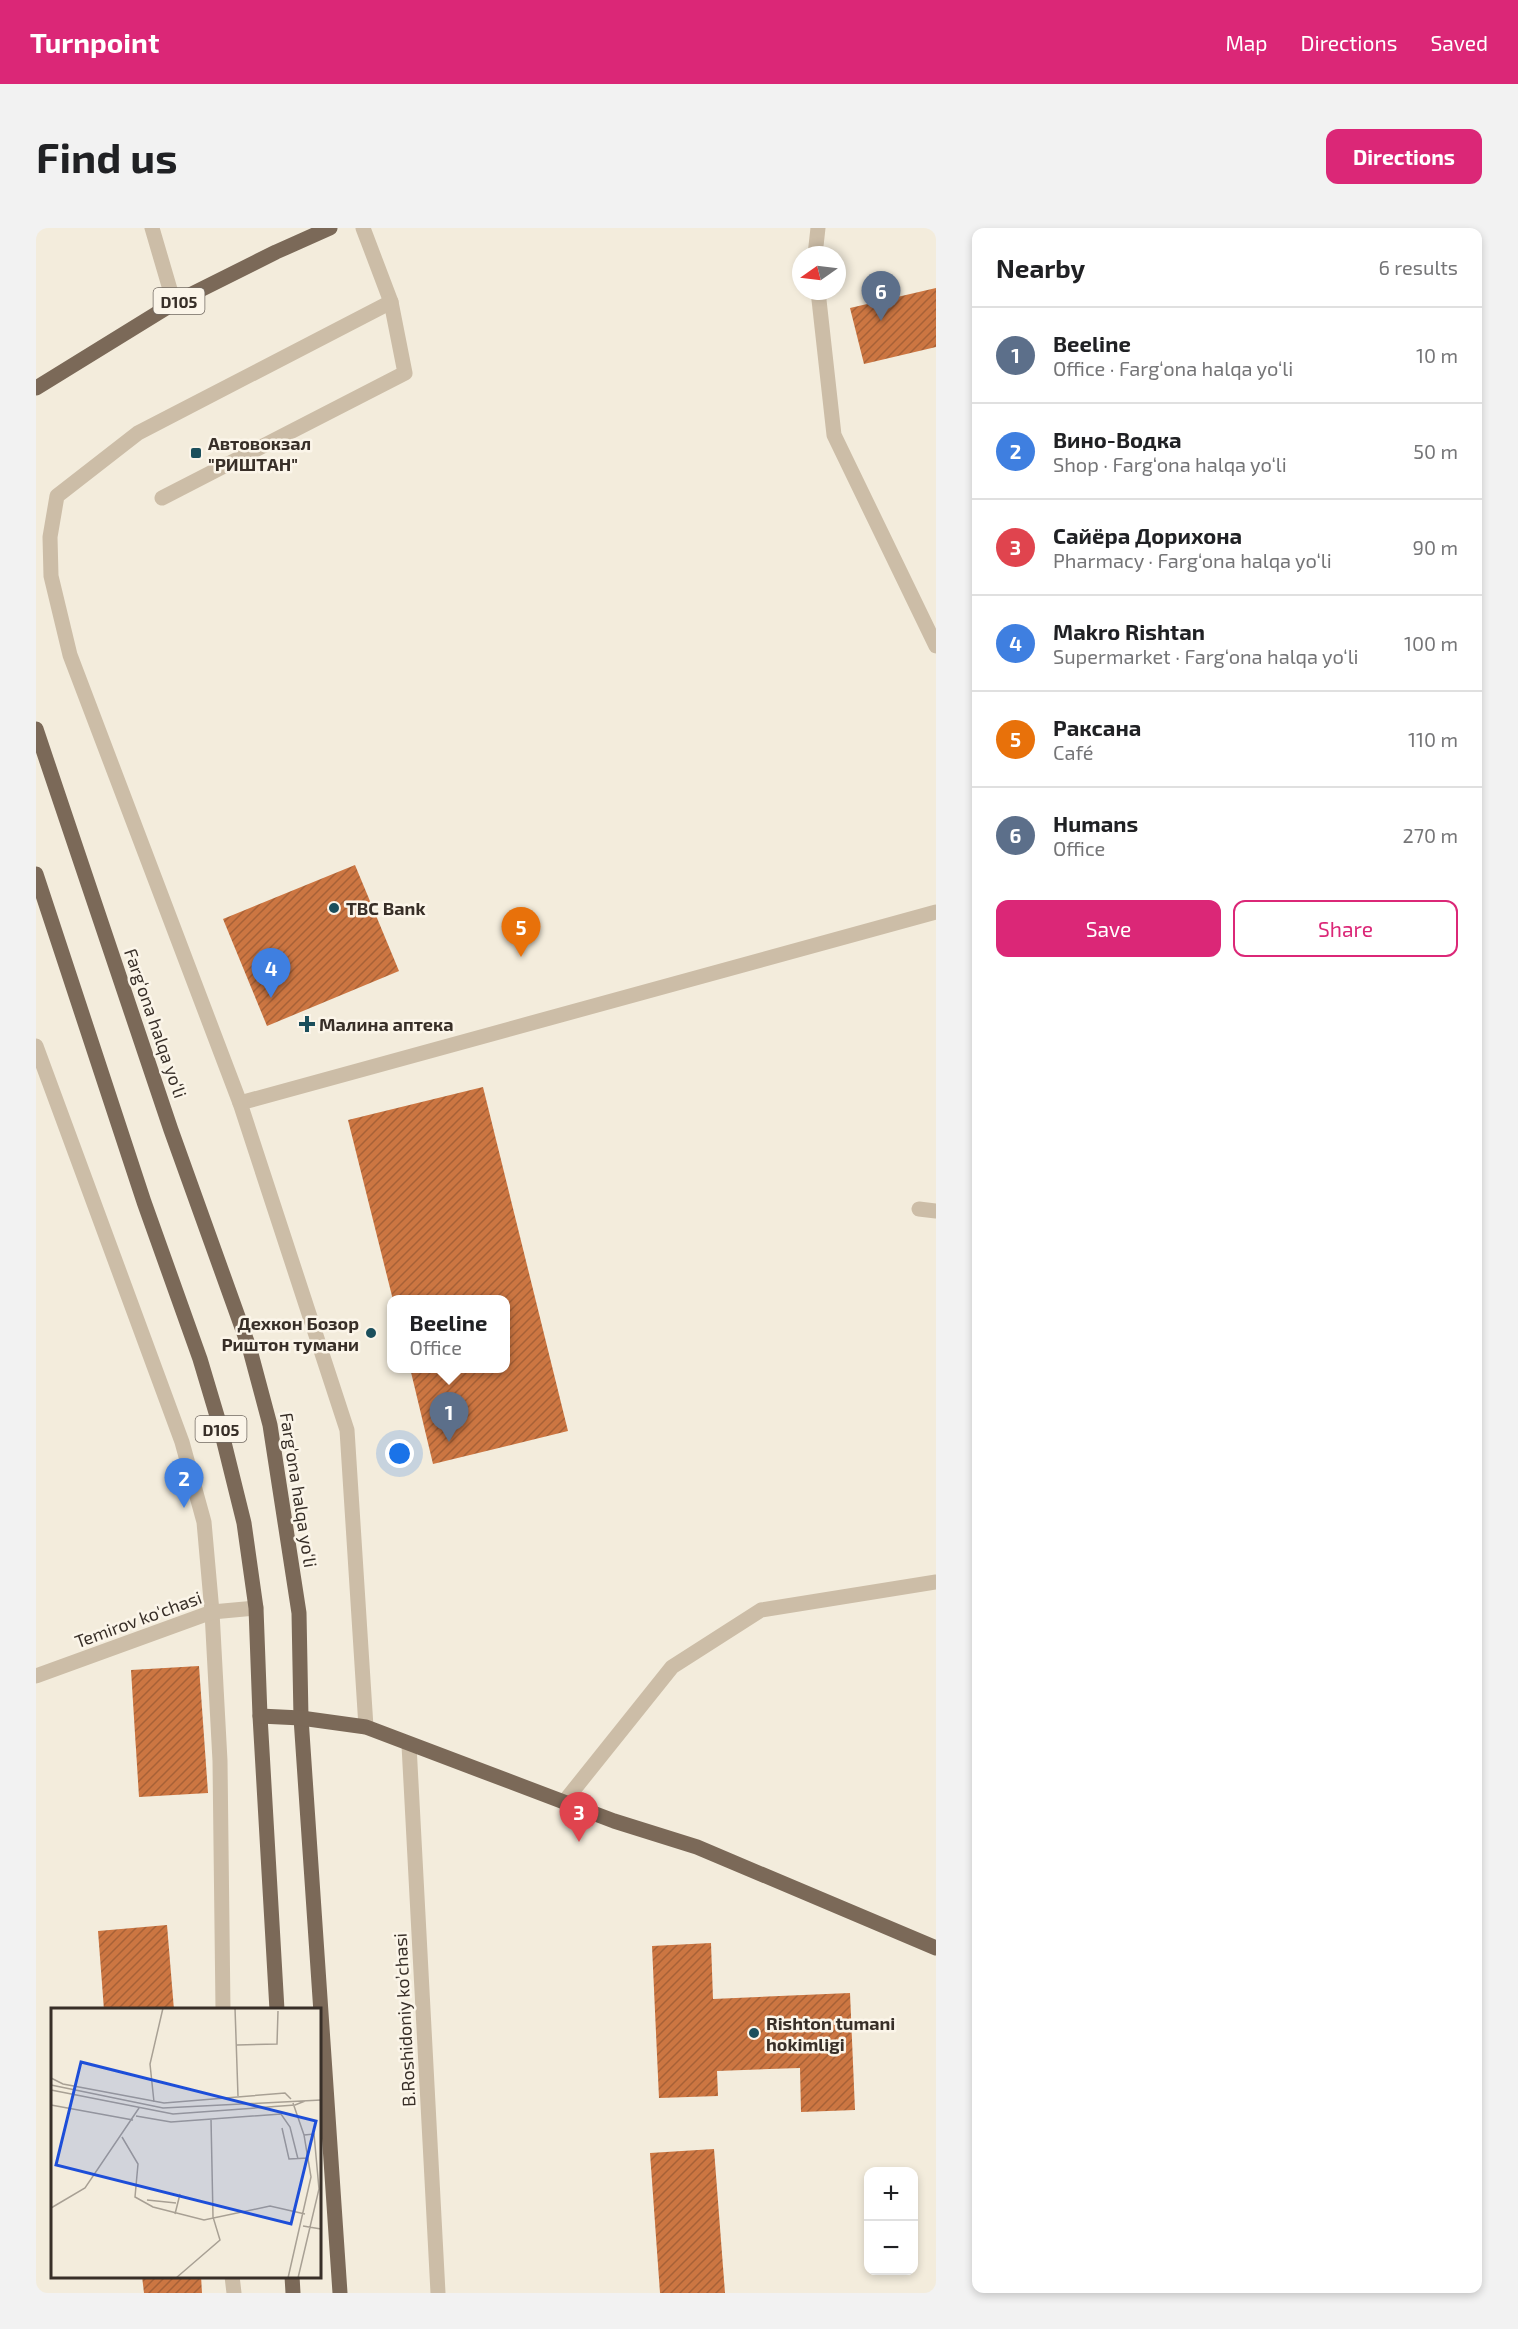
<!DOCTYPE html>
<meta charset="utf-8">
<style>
body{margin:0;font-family:"Exo 2",sans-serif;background:#f2f2f2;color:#202124}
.controls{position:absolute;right:18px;bottom:18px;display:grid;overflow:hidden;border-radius:12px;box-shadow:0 3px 9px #0003}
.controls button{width:54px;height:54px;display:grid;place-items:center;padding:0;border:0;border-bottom:2px solid #e0e0e0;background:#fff;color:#202124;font:30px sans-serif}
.compass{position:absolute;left:756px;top:18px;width:54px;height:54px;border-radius:50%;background:#fff;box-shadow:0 3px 9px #0003;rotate:256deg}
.you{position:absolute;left:364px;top:1226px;width:21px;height:21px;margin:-15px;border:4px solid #fff;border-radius:50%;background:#1a73e8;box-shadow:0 0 0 9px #1a73e833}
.badge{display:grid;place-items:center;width:39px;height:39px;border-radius:50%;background:#db2777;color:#fff;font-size:20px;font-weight:700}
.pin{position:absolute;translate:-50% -50px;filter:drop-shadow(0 2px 3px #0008)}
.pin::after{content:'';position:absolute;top:32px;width:21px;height:18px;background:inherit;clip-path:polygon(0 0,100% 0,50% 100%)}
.popup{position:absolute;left:351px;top:1067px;width:123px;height:78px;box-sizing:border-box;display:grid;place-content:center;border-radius:12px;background:#fff;filter:drop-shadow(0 2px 4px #0005);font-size:20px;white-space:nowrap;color:#757577}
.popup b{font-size:22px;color:#202124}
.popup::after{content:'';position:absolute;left:50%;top:100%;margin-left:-12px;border:12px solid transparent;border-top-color:#fff}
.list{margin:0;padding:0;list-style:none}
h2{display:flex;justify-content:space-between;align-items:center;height:78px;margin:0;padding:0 24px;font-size:26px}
h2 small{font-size:20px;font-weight:400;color:#757577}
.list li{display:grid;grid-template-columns:39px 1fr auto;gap:18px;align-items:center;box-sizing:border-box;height:96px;padding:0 24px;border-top:2px solid #e0e0e0}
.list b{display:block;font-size:22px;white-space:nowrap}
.list p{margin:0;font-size:20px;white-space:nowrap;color:#757577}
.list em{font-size:20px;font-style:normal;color:#757577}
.actions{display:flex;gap:12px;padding:18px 24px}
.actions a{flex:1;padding:14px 0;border:2px solid #db2777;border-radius:12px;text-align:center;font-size:21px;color:#db2777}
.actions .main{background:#db2777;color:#fff}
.map{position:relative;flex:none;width:900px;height:2065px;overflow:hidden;border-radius:12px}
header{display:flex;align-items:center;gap:36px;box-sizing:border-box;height:84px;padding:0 30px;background:#db2777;color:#fff}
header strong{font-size:28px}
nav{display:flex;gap:33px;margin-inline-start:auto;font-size:21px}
.intro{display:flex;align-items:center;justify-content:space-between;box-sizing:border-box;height:144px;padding:0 36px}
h1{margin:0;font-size:42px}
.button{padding:15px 27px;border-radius:12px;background:#db2777;color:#fff;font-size:21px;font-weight:700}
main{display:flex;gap:36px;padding:0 36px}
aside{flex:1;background:#fff;border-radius:12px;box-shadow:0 3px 9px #0003}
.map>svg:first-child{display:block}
</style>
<header>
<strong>Turnpoint</strong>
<nav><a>Map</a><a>Directions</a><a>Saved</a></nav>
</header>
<div class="intro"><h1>Find us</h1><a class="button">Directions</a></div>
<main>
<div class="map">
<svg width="900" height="2065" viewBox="0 0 900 2065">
<defs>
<pattern id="building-hatch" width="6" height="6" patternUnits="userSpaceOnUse" patternTransform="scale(1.5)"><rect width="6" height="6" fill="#cc7642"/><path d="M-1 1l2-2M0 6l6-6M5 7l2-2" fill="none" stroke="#a76137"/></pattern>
</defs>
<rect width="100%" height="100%" fill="#f3ecdc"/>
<g fill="url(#building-hatch)">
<path d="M900,60V119L828,136L814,80Z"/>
<path d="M319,637L363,743L231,798L187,691Z"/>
<path d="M447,859L532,1203L397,1236L374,1140H470V1072H357L312,892Z"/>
<path d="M163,1438L172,1565L103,1569L95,1442Z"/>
<path d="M131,1697L138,1782H68L62,1703Z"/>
<path d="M675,1715L677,1771L814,1765L819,1882L765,1884L764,1840L681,1843L682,1868L623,1870L616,1718Z"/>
<path d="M678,1921L689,2065H624L614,1925Z"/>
<path d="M106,2048H165L166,2065H108Z"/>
</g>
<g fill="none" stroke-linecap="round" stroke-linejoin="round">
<g stroke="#ccbda7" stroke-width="15">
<path d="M116,0L138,75"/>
<path d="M779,27L782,0"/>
<path d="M782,63L798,207L900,418"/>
<path d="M126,270L369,145L355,74L327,0"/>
<path d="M0,818L146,1214L168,1294L176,1384L184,1533L187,1782"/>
<path d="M204,875L900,684"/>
<path d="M883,981L900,983"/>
<path d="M0,1448L176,1384L220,1380"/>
<path d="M330,1499L311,1202L204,875L34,427L15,348L14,309L21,268L102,205L355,74"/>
<path d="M373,1517L402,2065"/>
<path d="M528,1574L636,1439L725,1382L900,1354"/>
<path d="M196,2048L198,2065"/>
</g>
<g stroke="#7b6958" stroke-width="15">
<path d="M0,160L138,75L240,24L294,0"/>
<path d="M0,501L135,902L214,1122L234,1197L263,1385L265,1490L304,2065"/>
<path d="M0,646L108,974L164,1131L184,1198L208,1295L220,1380L224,1488L241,1782"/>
<path d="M224,1488L265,1490L330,1499L578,1593L661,1619L900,1720"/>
<path d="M256,2048L257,2065"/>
</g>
</g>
<g fill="#1b4f5c" stroke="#fbf5e9" stroke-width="2">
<rect x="154" y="219" width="12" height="12" rx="3"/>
<circle cx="298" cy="680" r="6"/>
<path d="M268 787h6v6h6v6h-6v6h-6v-6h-6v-6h6z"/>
<circle cx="335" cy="1105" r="6"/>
<circle cx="718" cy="1805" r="6"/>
</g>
<g text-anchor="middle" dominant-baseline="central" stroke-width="5" stroke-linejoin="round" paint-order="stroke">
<g fill="#fbf5e9" stroke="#726a62" stroke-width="1.5">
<rect x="117.5" y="60" width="51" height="26" rx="4.5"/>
<rect x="159.5" y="1188" width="51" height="26" rx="4.5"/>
</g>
<g font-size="16" font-weight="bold" fill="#382f28">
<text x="143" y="73">D105</text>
<text x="185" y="1201">D105</text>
</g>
<g font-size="18" font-weight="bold" fill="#382f28" stroke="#fbf5e9" text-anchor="start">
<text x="172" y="215">Автовокзал<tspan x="172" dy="21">"РИШТАН"</tspan></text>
<text x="310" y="680">TBC Bank</text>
<text x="283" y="796">Малина аптека</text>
<text x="323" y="1095" text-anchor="end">Дехкон Бозор<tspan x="323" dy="21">Риштон тумани</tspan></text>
<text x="730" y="1795">Rishton tumani<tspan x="730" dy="21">hokimligi</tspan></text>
</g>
<g font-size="18" fill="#382f28" stroke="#fbf5e9">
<text transform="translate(120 795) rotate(71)">Farg‘ona halqa yo‘li</text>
<text transform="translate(263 1262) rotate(81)">Farg‘ona halqa yo‘li</text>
<text transform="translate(102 1391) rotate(-20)">Temirov ko'chasi</text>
<text transform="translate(368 1792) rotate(-93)">B.Roshidoniy ko’chasi</text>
</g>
</g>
<g transform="translate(15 1780)">
<rect width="270" height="270" fill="#f3ecdc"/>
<path fill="none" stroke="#a8a094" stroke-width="1.5" d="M184,0L187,88M186,37L226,36L227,3M0,70L12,76L113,95L234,85L240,91M0,77L112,100L270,92M0,82L122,106L244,97L254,93M103,94L99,56L112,0M0,97L82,112M85,108L120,114L230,106L239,119L247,151M231,120L238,151L257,150M71,129L87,156L84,189L102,199L153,212L219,198L254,206M96,192L125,195M0,200L34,180L88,100M124,206L129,186M252,218L270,221M125,270L169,232L162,209L160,111M237,270L260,169L253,127L242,95M247,270L268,181L263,126L253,127"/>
<path fill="#1d4ed8" fill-opacity="0.15" stroke="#1d4ed8" stroke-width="3" d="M30,54L265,113L240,216L5,157Z"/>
<rect width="270" height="270" fill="none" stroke="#382f28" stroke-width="3"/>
</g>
</svg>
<div class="controls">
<button>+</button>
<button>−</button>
</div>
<svg class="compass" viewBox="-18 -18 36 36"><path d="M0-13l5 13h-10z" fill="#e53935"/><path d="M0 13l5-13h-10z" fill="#757577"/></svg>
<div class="you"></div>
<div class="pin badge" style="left:413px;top:1214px;background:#5c6f8a">1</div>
<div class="popup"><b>Beeline</b>Office</div>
<div class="pin badge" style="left:148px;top:1280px;background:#3f7fe0">2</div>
<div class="pin badge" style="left:543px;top:1614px;background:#e0444e">3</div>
<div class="pin badge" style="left:235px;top:770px;background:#3f7fe0">4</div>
<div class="pin badge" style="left:485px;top:729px;background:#e8710a">5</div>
<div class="pin badge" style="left:845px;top:93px;background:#5c6f8a">6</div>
</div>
<aside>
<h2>Nearby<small>6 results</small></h2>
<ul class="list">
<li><span class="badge" style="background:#5c6f8a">1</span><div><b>Beeline</b><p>Office · Farg‘ona halqa yo‘li</p></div><em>10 m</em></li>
<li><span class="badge" style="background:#3f7fe0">2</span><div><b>Вино-Водка</b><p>Shop · Farg‘ona halqa yo‘li</p></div><em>50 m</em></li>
<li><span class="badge" style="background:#e0444e">3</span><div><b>Сайёра Дорихона</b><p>Pharmacy · Farg‘ona halqa yo‘li</p></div><em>90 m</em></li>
<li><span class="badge" style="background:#3f7fe0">4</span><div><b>Makro Rishtan</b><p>Supermarket · Farg‘ona halqa yo‘li</p></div><em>100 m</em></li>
<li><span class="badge" style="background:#e8710a">5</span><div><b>Раксана</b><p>Café</p></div><em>110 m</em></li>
<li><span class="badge" style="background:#5c6f8a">6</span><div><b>Humans</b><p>Office</p></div><em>270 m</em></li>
</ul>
<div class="actions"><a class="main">Save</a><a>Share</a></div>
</aside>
</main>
